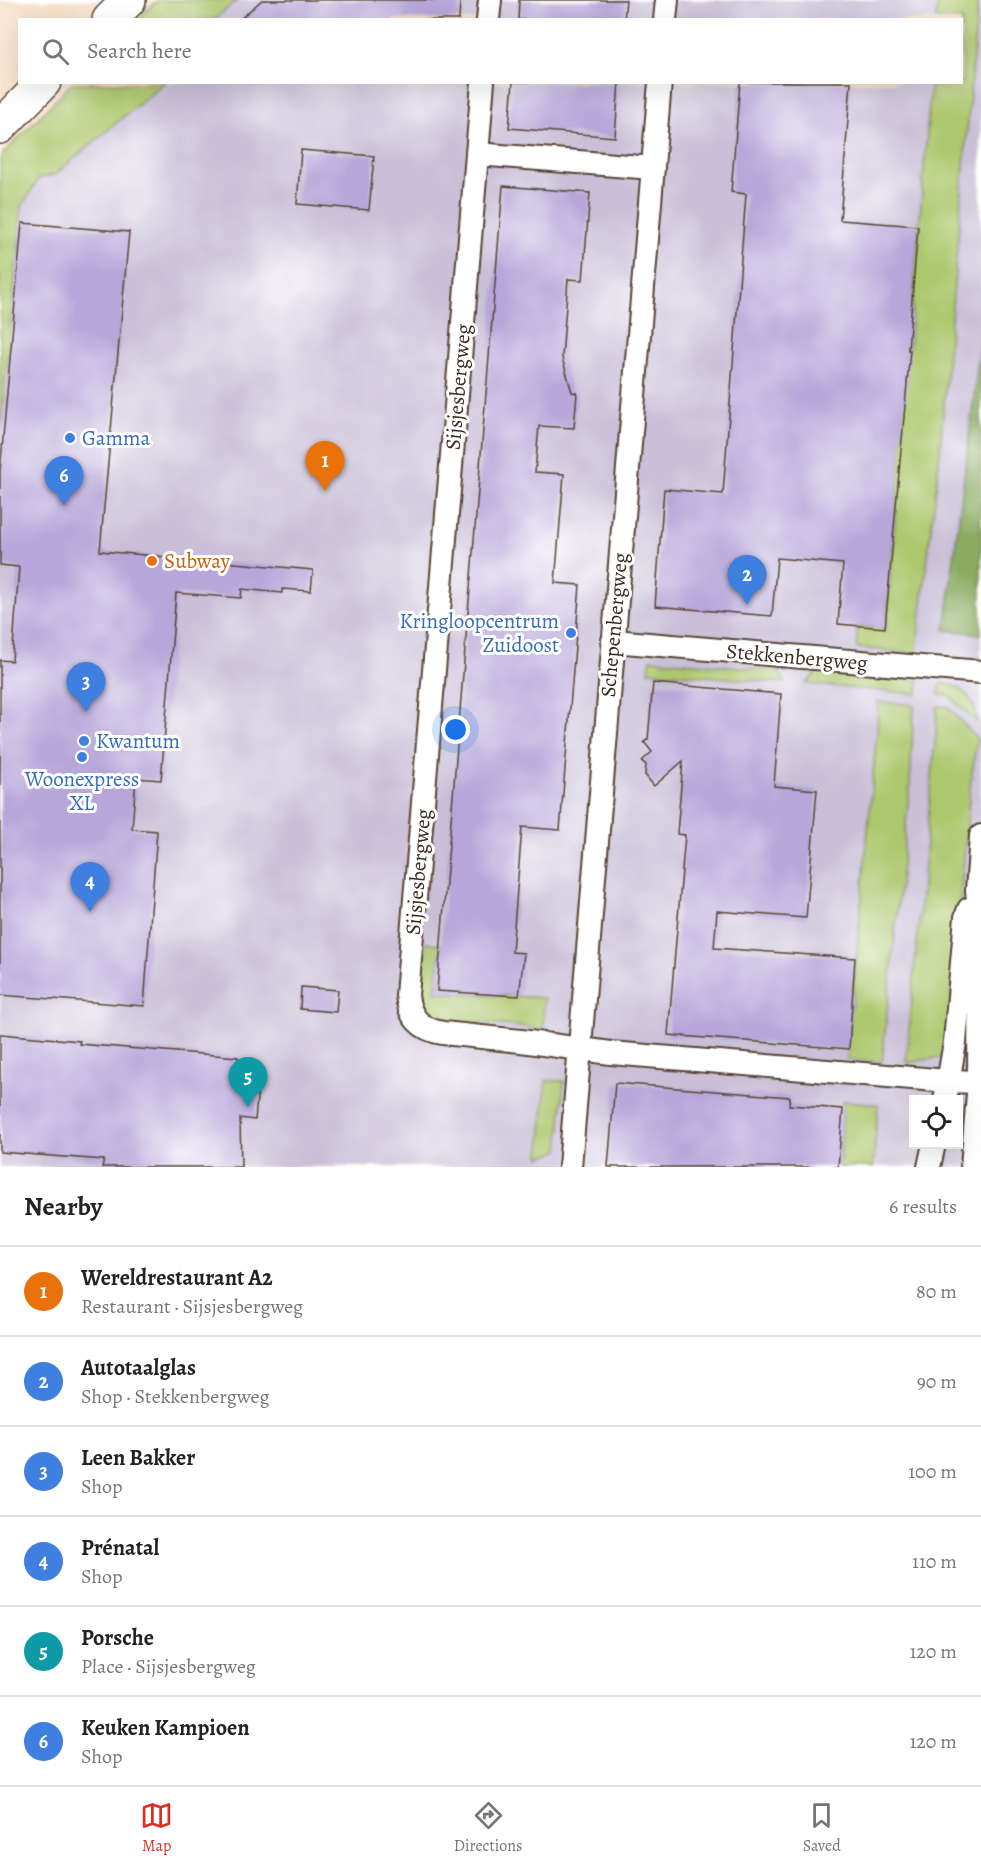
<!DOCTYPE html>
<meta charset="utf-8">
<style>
body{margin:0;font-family:Alegreya,serif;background:#f2f2f2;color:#222}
.controls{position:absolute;right:18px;bottom:18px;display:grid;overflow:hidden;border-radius:0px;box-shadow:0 6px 24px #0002}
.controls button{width:54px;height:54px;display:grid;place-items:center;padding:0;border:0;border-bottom:2px solid #e0e0e0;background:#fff;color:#222;font:30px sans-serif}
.you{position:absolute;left:456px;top:730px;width:21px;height:21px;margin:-15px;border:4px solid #fff;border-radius:50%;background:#1a73e8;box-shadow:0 0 0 9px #1a73e833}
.badge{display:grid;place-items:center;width:39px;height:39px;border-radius:50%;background:#d93025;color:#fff;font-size:20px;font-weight:700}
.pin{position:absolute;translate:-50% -50px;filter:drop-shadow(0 2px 3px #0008)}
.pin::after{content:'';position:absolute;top:32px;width:21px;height:18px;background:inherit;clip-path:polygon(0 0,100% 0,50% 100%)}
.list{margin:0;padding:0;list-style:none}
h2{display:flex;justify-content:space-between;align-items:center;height:78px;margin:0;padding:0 24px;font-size:26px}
h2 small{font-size:20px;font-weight:400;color:#767676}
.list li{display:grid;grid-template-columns:39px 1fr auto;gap:18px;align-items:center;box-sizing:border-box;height:90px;padding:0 24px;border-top:2px solid #e0e0e0}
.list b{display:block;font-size:22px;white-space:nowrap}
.list p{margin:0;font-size:20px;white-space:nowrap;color:#767676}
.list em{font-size:20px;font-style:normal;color:#767676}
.icon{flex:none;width:33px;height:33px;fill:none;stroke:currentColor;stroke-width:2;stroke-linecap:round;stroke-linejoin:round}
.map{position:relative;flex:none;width:981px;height:1167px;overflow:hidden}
.search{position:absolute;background:#fff;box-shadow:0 6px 24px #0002;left:18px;right:18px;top:18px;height:66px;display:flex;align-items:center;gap:15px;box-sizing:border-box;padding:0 21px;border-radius:0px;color:#767676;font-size:22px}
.sheet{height:618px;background:#fff}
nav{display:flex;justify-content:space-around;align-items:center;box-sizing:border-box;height:84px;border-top:2px solid #e0e0e0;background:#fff;font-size:16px;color:#767676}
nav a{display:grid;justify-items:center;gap:3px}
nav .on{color:#d93025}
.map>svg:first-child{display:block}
</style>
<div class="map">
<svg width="981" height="1167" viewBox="0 0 981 1167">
<rect width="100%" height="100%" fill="#fff"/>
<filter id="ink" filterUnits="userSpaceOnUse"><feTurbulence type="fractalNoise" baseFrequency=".0167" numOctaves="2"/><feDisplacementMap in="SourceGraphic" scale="12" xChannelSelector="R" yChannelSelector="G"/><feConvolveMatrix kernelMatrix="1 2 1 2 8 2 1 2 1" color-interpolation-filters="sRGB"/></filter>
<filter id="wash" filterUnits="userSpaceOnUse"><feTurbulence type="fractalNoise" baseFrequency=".008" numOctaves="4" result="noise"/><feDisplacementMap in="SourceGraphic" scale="24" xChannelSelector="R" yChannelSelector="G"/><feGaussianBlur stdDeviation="1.35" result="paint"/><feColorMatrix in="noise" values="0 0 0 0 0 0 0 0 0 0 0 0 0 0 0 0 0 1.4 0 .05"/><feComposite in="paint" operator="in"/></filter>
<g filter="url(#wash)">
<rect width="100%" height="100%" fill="#f5dcc0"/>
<path fill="#c9bfd7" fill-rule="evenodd" d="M224,0H981V1167H0V187L126,83L962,82V20L201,19ZM914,1100H958V1144H914Z"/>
<g fill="#adc76d" stroke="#747846" stroke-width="1.5">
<path d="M158,0H237L215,19H137Z"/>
<path d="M938,0H978L938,472L916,653L857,648V627L886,629L931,83L962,82V20L936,19Z"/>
<path d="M72,83H164L54,175L39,178L22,206L0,434V157Z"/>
<path d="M651,659L779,671L785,683L649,671Z"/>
<path d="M817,672L919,680L918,694L806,684Z"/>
<path d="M941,683C963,684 976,701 977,722L948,695H939Z"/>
<path d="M878,702L914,705L910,784L882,1062L847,1060L877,730Z"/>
<path d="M937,706L948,707L977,739L970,787L947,1056L906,1063L936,733Z"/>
<path d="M426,942L441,945L435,992L544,998L543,1029L450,1020L432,1013L421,997Z"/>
<path d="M546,1081H564L559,1151L540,1157Z"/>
<path d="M843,1101L878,1104L873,1167H840Z"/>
</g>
<path fill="#8aac60" stroke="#626b3f" stroke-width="1.5" d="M981,339V634L945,630Z"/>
<g id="blocks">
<g fill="#b6a6d9">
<path d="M262,0H460L459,20H239Z"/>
<path d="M519,0H626L624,20H518Z"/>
<path d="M513,82H619L615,137L509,128Z"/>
<path d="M740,82H851L840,220L918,226L908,350H910L885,628L838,624L843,564L777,558L772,616L655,606L664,489L723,494L746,194L731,192Z"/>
<path d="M301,150L374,156L369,210L297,204Z"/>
<path d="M503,186L590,193L583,280L568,279L562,358L572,392L577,393L574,428L539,426L535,472L564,474L555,583L580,585L560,830L522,827L512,952L524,953L519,996L437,991Z"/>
<path d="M22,223L129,232L100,551L313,570L311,591L282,589V593L242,589L241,598L176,593L161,780L136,778L132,829L157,831L144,1006L0,995V660L12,661L19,567L0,565V472Z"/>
<path d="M653,683L781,694L774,786L817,790L806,918L717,911L714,948L855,958L849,1049L668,1035L685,835L677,834L683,761L654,786L645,775L646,765L642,761L652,752L644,742L648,739Z"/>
<path d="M301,987L338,990L336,1012L300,1009Z"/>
<path d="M0,1034L80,1041L79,1044L238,1057L239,1086L258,1088L255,1120L240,1118L241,1167H102L104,1160L0,1152Z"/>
<path d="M615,1083L790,1097L789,1105L843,1109L838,1167H608Z"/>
</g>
</g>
</g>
<g filter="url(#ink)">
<use href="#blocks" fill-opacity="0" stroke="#574536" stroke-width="1.5"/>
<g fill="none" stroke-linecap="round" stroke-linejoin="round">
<g stroke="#574536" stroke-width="26">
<g id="minor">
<path d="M488,20L490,0"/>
<path d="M665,20L667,0"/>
<path d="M483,82L407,995C409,1017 421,1030 443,1033L521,1041L611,1053L948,1081L979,1082"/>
<path d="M477,154L653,168"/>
<path d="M613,641L981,672"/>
<path d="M945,1100L955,1042L966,917L969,909"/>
<path d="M570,1167L660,82"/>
<path d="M929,1167L934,1144"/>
<path d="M972,1167L979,1082L980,918L977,891L981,836"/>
</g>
</g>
<g stroke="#574536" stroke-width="36">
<g id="motorway">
<path d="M109,20L129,0"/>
<path d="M0,127L44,82"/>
</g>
</g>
<use href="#minor" stroke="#fff" stroke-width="22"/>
<use href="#motorway" stroke="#fff" stroke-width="33"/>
</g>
</g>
<g fill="#3f7fe0" stroke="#fff" stroke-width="2">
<circle cx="70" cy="438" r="6"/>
<circle cx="571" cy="633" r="6"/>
<circle cx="84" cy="741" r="6"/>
<circle cx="82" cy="757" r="6"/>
</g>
<circle fill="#e8710a" stroke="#fff" stroke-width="2" cx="152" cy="561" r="6"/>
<g text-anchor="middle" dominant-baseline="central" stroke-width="6" stroke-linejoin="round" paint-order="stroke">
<g font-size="21" fill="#3b2a1e" stroke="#fff">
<text transform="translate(458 387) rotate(-85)">Sijsjesbergweg</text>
<text transform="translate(614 625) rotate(-85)">Schepenbergweg</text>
<text transform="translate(797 657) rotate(5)">Stekkenbergweg</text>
<text transform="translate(418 872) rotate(-85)">Sijsjesbergweg</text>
</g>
<g font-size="21" fill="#366cbe" stroke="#fff" text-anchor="start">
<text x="82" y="438">Gamma</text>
<text x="559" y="621" text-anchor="end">Kringloopcentrum<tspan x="559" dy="24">Zuidoost</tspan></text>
<text x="96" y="741">Kwantum</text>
<text x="82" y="779" text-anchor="middle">Woonexpress<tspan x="82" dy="24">XL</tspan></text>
</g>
<g font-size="21" fill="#c56008" stroke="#fff" text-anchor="start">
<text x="164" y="561">Subway</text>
</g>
</g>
</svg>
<div class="controls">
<button><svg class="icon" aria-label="locate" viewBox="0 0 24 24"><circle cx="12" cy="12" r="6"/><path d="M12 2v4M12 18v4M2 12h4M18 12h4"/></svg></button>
</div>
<div class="you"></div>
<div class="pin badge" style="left:325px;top:491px;background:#e8710a">1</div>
<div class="pin badge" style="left:747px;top:605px;background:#3f7fe0">2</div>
<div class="pin badge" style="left:86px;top:712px;background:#3f7fe0">3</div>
<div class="pin badge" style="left:90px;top:912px;background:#3f7fe0">4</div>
<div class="pin badge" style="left:248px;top:1107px;background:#0f9aa8">5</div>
<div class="pin badge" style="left:64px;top:506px;background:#3f7fe0">6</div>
<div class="search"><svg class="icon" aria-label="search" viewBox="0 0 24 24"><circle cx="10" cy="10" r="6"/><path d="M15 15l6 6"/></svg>Search here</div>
</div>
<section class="sheet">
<h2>Nearby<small>6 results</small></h2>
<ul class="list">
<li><span class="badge" style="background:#e8710a">1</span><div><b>Wereldrestaurant A2</b><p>Restaurant · Sijsjesbergweg</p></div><em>80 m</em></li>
<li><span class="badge" style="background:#3f7fe0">2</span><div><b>Autotaalglas</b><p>Shop · Stekkenbergweg</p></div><em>90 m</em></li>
<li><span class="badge" style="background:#3f7fe0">3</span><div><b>Leen Bakker</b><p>Shop</p></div><em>100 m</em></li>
<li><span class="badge" style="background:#3f7fe0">4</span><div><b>Prénatal</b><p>Shop</p></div><em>110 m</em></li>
<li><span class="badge" style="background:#0f9aa8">5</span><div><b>Porsche</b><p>Place · Sijsjesbergweg</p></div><em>120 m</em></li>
<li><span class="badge" style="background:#3f7fe0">6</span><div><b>Keuken Kampioen</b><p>Shop</p></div><em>120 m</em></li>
</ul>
</section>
<nav>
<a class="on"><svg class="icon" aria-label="map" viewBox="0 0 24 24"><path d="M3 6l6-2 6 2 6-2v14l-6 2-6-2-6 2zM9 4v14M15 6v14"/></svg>Map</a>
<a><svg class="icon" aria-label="directions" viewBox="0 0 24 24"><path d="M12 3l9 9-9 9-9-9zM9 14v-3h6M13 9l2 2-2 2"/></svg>Directions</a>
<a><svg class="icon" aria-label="saved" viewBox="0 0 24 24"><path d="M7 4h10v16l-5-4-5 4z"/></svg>Saved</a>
</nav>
